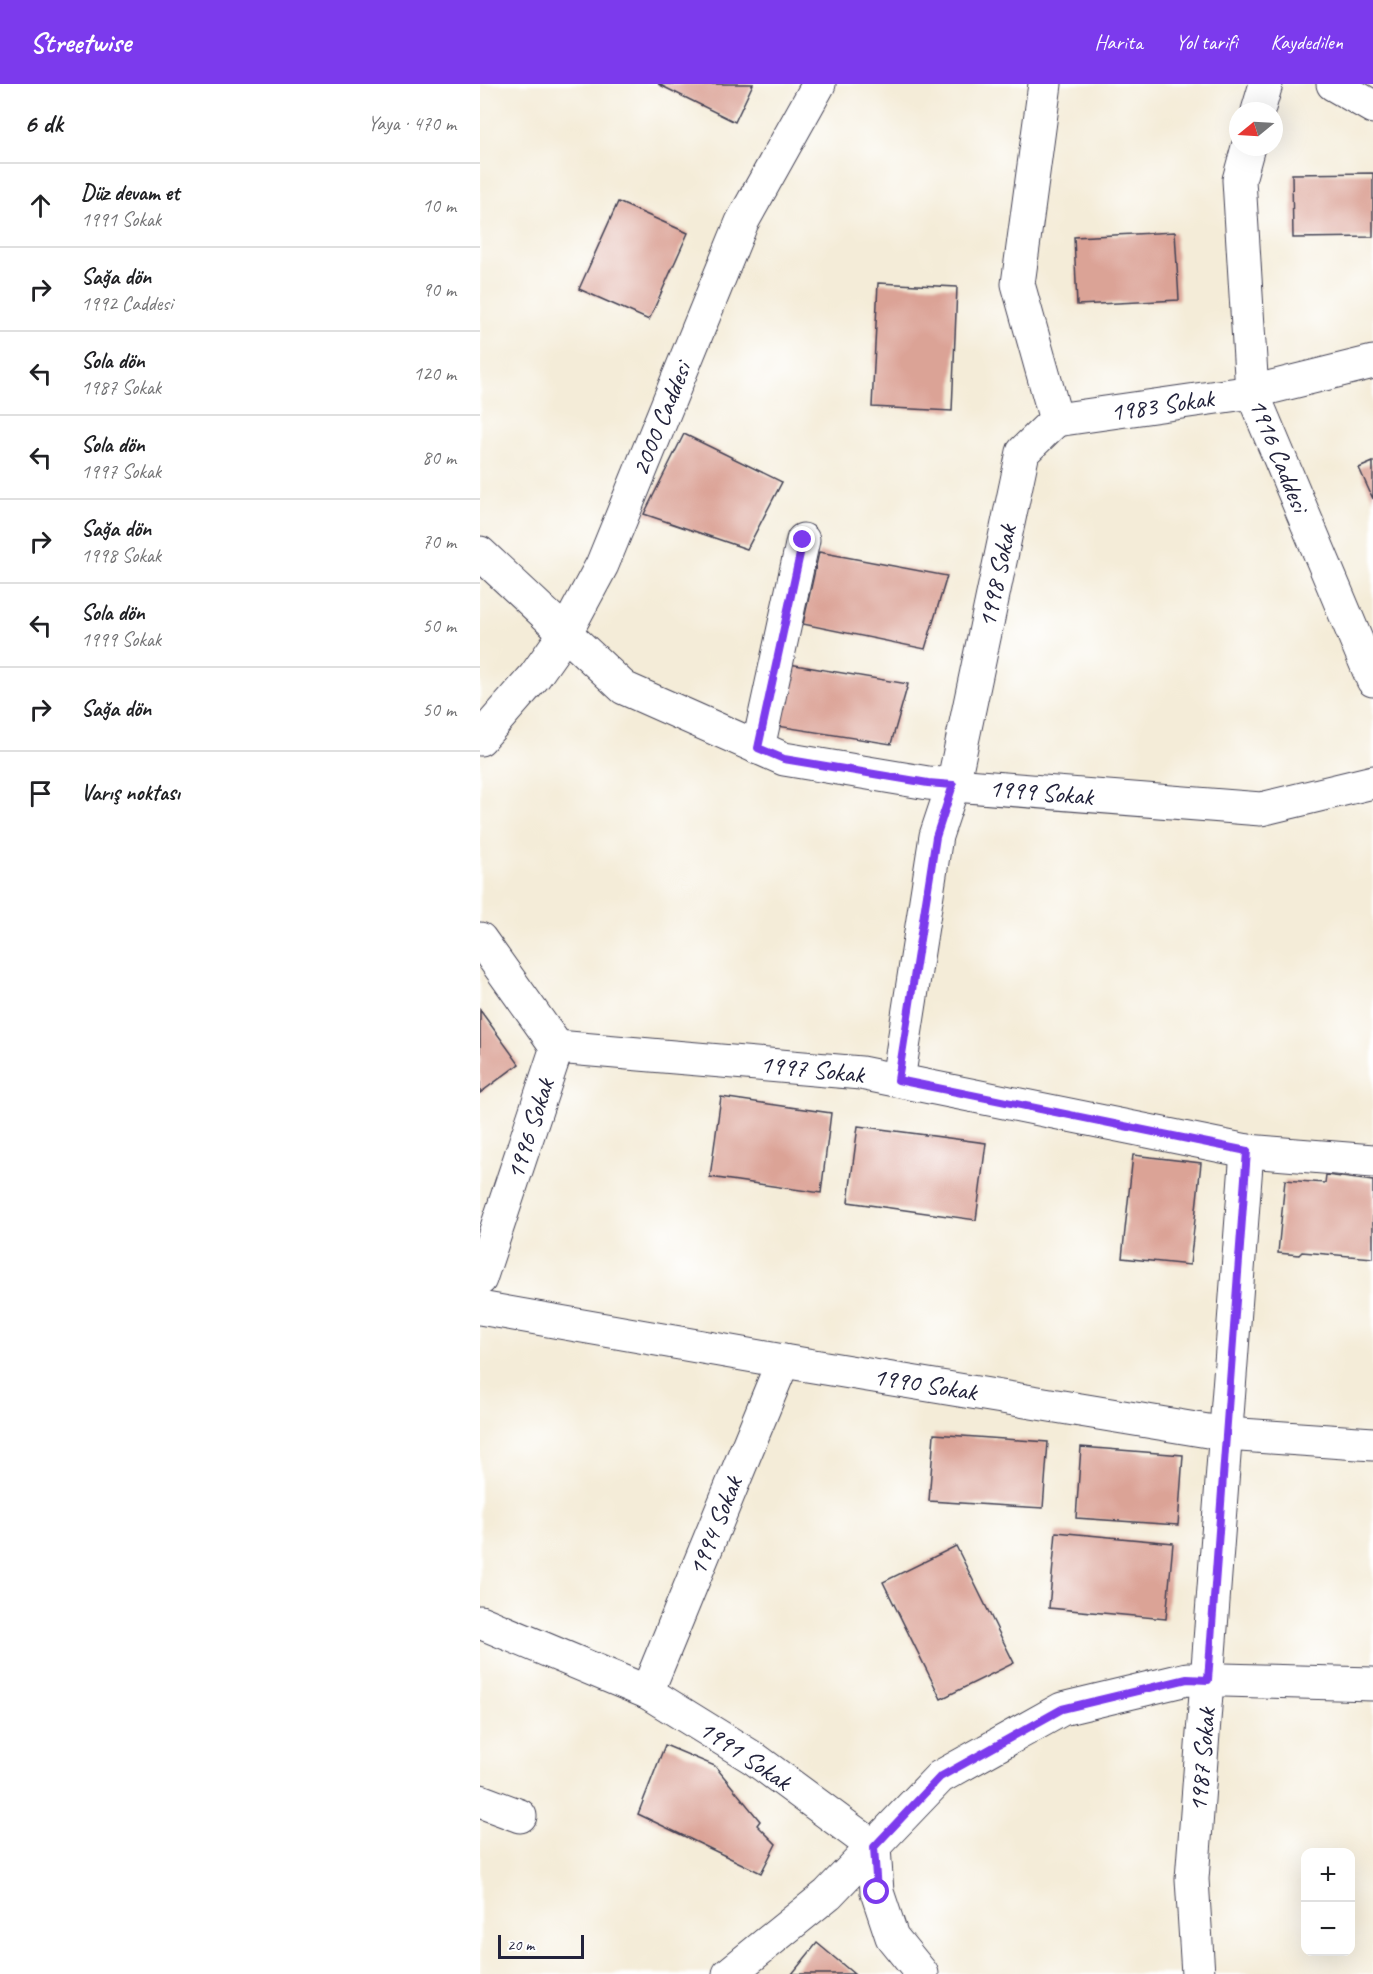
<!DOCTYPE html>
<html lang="tr">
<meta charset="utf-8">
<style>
body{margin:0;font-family:Caveat,sans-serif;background:#f2f2f2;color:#202124}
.controls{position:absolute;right:18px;bottom:18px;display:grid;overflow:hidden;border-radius:12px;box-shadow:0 6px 24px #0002}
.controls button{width:54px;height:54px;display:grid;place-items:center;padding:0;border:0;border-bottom:2px solid #e0e0e0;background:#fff;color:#202124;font:30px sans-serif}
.compass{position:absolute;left:749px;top:18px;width:54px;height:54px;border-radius:50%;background:#fff;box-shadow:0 6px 24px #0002;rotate:252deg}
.scale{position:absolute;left:18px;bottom:15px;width:86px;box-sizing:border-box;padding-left:6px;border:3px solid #22223b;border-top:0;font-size:16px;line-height:21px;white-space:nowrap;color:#22223b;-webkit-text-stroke:4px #fff;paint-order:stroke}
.stop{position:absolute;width:18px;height:18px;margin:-14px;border:4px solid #7c3aed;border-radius:50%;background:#fff}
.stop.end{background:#7c3aed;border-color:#fff;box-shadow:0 2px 6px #0008}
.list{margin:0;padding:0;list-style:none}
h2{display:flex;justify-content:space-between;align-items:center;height:78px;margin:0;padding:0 24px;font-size:26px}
h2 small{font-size:20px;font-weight:400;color:#757577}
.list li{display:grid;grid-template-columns:39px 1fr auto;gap:18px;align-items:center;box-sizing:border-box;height:84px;padding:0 24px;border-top:2px solid #e0e0e0}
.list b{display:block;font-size:22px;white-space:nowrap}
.list p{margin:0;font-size:20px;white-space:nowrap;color:#757577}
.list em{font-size:20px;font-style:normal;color:#757577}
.icon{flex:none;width:33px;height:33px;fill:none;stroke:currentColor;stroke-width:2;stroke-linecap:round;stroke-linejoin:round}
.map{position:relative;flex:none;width:893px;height:1890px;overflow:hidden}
header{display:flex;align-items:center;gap:36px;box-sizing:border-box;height:84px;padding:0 30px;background:#7c3aed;color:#fff}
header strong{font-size:28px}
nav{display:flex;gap:33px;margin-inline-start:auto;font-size:21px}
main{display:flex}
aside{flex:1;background:#fff}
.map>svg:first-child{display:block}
</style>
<header>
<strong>Streetwise</strong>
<nav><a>Harita</a><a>Yol tarifi</a><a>Kaydedilen</a></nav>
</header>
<main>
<aside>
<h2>6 dk<small>Yaya · 470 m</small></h2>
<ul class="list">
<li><svg class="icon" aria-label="ahead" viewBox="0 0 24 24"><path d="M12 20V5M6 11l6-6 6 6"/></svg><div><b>Düz devam et</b><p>1991 Sokak</p></div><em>10 m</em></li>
<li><svg class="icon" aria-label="right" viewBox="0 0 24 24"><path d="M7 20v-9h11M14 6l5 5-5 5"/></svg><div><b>Sağa dön</b><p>1992 Caddesi</p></div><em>90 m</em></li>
<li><svg class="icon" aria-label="left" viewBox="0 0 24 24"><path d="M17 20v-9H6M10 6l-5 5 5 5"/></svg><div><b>Sola dön</b><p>1987 Sokak</p></div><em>120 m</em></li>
<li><svg class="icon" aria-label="left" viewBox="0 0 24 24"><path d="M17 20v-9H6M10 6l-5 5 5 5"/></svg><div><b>Sola dön</b><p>1997 Sokak</p></div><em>80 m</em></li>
<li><svg class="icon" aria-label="right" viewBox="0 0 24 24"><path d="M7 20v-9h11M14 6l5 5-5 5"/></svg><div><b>Sağa dön</b><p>1998 Sokak</p></div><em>70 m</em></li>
<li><svg class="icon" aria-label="left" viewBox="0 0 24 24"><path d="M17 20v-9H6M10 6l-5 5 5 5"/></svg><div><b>Sola dön</b><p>1999 Sokak</p></div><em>50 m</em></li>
<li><svg class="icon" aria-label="right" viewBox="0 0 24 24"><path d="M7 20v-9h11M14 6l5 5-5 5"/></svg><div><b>Sağa dön</b></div><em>50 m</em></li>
<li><svg class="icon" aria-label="arrive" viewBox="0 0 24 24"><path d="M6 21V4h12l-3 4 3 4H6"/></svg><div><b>Varış noktası</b></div></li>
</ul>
</aside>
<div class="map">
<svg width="893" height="1890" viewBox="0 0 893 1890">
<rect width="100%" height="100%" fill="#fff"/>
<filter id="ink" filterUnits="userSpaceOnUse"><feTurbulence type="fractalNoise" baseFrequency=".0167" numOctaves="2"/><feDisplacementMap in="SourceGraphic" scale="12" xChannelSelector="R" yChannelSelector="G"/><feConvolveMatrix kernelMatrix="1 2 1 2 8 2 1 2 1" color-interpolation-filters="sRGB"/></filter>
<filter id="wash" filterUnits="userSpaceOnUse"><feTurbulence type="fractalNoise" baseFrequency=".008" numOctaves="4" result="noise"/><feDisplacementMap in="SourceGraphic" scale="24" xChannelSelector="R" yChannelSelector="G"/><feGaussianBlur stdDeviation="1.35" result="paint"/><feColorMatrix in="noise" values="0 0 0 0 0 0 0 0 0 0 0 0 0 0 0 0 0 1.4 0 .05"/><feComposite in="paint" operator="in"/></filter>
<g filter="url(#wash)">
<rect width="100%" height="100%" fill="#f4ecd8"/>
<g id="blocks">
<g fill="#dba396">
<path d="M178,0H273L255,38Z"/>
<path d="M893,89V153L813,154L812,90Z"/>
<path d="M138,118L208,149L169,236L99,205Z"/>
<path d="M695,148L699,216L597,221L594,153Z"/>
<path d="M398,199L477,203L472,327L392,323Z"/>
<path d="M204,350L302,398L267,465L164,430Z"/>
<path d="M893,378V415L879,384Z"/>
<path d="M339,468L467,492L445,565L323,540Z"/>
<path d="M309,580L428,600L411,660L291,641Z"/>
<path d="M0,926L39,980L0,1009Z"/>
<path d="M241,1013L351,1029L341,1109L230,1093Z"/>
<path d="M378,1042L506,1059L496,1136L368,1118Z"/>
<path d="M653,1071L721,1079L710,1181L642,1174Z"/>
<path d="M846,1091L893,1097V1174L822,1168L819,1171L798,1169L805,1096L845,1099Z"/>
<path d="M454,1350L568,1358L563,1424L449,1417Z"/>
<path d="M601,1363L703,1371L698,1441L596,1434Z"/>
<path d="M576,1448L693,1459L686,1535L569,1524Z"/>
<path d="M476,1462L534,1579L461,1615L403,1498Z"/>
<path d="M185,1661L235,1682L280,1737L277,1741L296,1760L281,1789L158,1730Z"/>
<path d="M337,1859L374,1890H312Z"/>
</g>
</g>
</g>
<g filter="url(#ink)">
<use href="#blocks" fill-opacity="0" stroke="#424053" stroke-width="1.5"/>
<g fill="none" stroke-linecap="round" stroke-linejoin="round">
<g stroke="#424053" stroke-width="35">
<g id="minor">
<path d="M565,0L538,200L576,336"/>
<path d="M853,0L893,23"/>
<path d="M778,27L786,0"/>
<path d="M768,63L759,96L772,308L893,596"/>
<path d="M576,336L772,308L893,278"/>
<path d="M0,469L144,604L304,675L448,699L781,725L893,698"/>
<path d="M0,655L55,592L86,548L122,481L262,138L339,0"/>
<path d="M278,664L323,456"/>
<path d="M0,855L77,963L381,989L767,1067L893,1077"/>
<path d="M418,996L456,752L473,701L543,368L576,336"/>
<path d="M0,1195L77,963"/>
<path d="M0,1224L303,1277L746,1350L893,1360"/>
<path d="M0,1538L167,1608L275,1675L394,1763L397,1808L412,1853L442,1890"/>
<path d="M167,1608L303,1277"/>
<path d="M0,1717L40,1732"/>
<path d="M249,1890L348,1810L460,1693L582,1625L707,1595L893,1600"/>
<path d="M718,1890L712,1795L767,1067"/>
</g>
</g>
<use href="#minor" stroke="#fff" stroke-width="33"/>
</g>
</g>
<g fill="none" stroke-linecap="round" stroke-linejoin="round" filter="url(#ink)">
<path stroke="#7c3aed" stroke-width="8" d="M323,456L278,664L304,675L448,699L473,701L456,753L418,996L767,1067L728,1596L707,1595L582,1625L460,1693L394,1763L397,1808"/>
</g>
<g text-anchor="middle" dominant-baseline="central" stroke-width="4.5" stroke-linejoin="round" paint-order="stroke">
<g font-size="26" fill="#22223b" stroke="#fff">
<text transform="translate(682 321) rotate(-8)">1983 Sokak</text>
<text transform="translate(181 335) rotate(-68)">2000 Caddesi</text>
<text transform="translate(799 371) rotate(68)">1916 Caddesi</text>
<text transform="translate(517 492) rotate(-78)">1998 Sokak</text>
<text transform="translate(561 708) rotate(5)">1999 Sokak</text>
<text transform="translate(332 985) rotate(6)">1997 Sokak</text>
<text transform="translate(50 1045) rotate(-72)">1996 Sokak</text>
<text transform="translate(445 1300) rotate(9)">1990 Sokak</text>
<text transform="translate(235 1442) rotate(-68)">1994 Sokak</text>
<text transform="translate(265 1671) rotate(34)">1991 Sokak</text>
<text transform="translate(722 1676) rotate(-85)">1987 Sokak</text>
</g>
</g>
</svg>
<div class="controls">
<button>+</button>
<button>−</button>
</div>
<svg class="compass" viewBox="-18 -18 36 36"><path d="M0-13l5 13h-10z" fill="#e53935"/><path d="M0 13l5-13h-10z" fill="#757577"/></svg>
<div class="scale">20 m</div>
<div class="stop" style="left:397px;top:1808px"></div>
<div class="stop end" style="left:323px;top:456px"></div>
</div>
</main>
